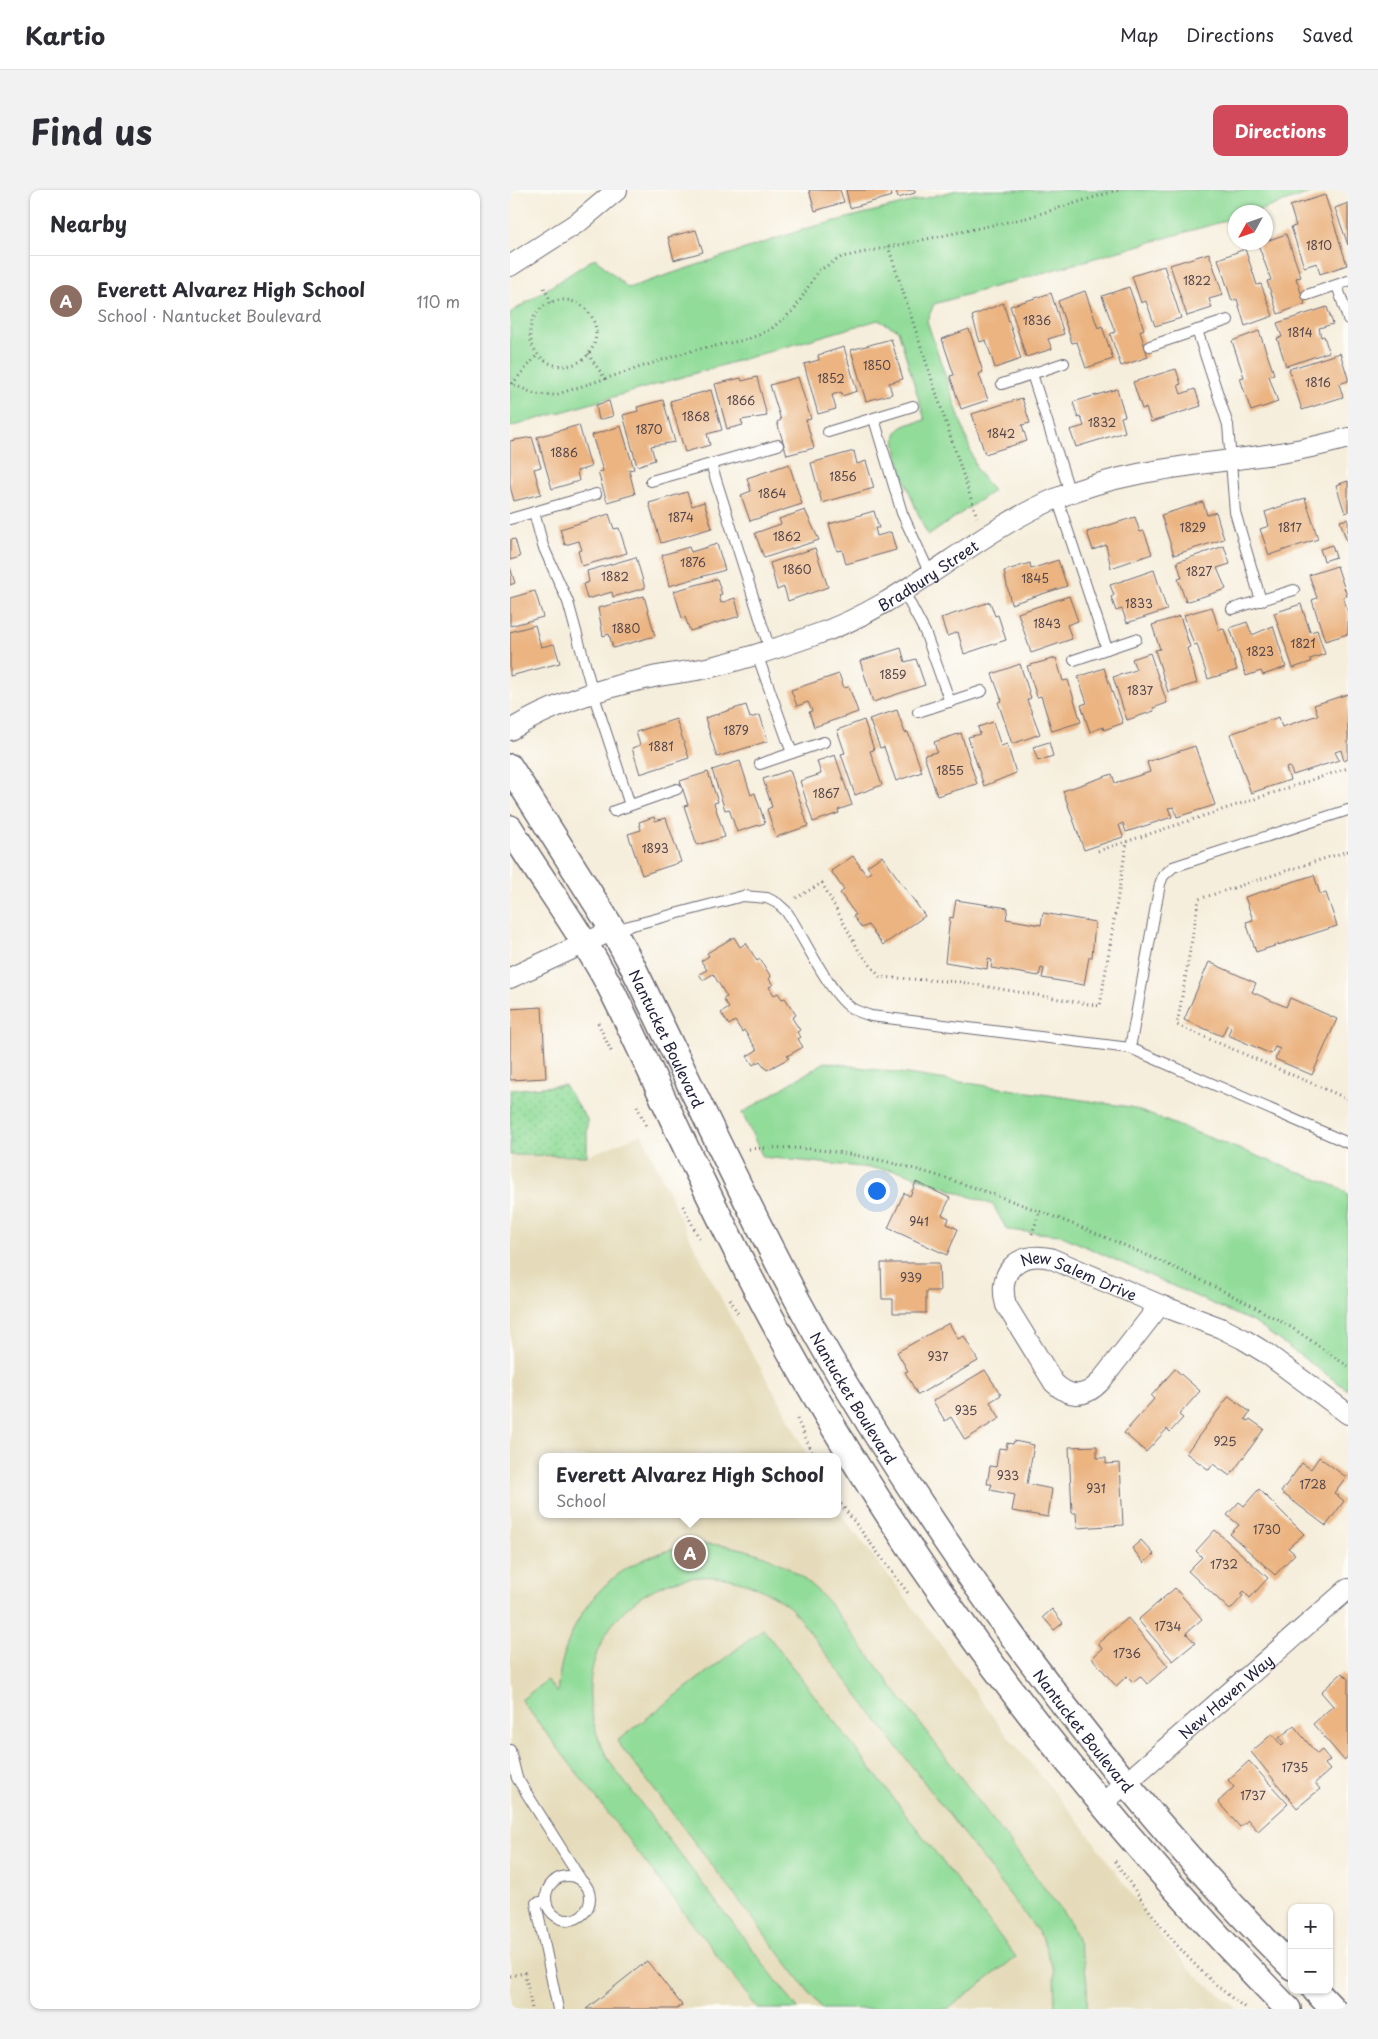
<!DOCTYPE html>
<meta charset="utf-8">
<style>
body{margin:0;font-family:"Playpen Sans",sans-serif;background:#f2f2f3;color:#2b2b33}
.controls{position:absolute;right:15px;bottom:15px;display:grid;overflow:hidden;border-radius:10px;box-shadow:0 1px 4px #0004}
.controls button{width:45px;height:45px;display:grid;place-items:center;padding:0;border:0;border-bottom:1px solid #e1e1e2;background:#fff;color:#2b2b33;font:25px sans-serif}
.compass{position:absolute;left:718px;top:15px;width:45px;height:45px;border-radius:50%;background:#fff;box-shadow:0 1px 4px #0004;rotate:230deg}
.you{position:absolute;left:366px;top:1000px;width:18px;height:18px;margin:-12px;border:4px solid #fff;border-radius:50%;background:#1a73e8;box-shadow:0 0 0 8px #1a73e833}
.badge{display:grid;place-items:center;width:32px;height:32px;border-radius:50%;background:#d1495b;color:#fff;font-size:16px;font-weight:700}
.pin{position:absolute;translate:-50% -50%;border:2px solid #fff;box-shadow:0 1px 5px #0006}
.popup{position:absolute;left:29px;top:1263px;width:302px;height:65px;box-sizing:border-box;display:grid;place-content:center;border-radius:10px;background:#fff;filter:drop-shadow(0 1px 4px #0005);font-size:16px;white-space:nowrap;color:#7c7c81}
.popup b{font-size:19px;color:#2b2b33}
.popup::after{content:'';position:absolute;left:50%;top:100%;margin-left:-10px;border:10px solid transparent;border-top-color:#fff}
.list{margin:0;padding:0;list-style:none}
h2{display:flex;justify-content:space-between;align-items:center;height:65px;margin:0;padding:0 20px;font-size:21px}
h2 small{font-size:16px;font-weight:400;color:#7c7c81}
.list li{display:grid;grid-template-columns:32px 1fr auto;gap:15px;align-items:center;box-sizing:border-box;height:90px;padding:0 20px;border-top:1px solid #e1e1e2}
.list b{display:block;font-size:19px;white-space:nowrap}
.list p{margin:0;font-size:16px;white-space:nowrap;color:#7c7c81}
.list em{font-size:16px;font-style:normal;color:#7c7c81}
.map{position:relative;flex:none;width:838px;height:1819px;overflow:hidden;border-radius:10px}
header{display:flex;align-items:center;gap:30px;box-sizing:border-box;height:70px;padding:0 25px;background:#fff;border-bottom:1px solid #e1e1e2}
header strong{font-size:24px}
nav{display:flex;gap:28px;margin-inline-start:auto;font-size:18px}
.intro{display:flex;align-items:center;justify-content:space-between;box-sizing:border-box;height:120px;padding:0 30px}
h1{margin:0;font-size:35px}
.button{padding:12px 22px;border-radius:10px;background:#d1495b;color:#fff;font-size:18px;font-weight:700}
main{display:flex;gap:30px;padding:0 30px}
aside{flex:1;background:#fff;border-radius:10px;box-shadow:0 1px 4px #0004}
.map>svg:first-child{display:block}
</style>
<header>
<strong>Kartio</strong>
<nav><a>Map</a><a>Directions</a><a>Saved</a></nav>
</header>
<div class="intro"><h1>Find us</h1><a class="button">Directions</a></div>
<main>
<aside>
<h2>Nearby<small></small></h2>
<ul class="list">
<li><span class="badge" style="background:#8d6e63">A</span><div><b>Everett Alvarez High School</b><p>School · Nantucket Boulevard</p></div><em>110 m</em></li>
</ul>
</aside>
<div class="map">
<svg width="838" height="1819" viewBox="0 0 838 1819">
<defs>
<pattern id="grass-dots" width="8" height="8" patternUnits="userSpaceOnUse" patternTransform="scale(1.25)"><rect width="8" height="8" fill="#91dc99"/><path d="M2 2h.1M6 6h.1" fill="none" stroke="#7dbc85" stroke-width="1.8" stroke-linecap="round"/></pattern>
</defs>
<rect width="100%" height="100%" fill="#fdfcf7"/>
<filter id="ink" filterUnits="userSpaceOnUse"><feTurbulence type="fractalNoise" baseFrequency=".02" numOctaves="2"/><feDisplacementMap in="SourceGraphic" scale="10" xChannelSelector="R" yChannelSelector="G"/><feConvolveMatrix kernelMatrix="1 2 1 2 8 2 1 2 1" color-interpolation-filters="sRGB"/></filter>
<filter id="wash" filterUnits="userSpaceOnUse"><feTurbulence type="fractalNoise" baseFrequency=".0096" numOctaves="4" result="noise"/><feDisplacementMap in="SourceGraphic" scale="20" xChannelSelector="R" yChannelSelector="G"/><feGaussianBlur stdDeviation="1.12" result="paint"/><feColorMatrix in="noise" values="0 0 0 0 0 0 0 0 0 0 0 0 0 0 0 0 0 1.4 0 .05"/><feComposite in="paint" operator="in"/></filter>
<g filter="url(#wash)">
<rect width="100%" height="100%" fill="#f6eedc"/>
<path fill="#e5dbba" d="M132,944L174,1036L222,1129L271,1213L298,1267H32V1324H328V1321L403,1417L493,1540L571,1634L654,1750L687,1786L728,1819H0V965L77,966Z"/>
<path fill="url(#grass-dots)" stroke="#5a7f6a" d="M54,895L77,929V966L0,965V900Z"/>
<g fill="#91dc99" stroke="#5a7f6a">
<path d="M447,0H808L745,22H726L725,28L424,114L417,131L467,280L483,301L418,346C410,329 378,257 387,242C393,233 406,233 415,230L388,140L368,130L0,237V123L85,68L118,98L298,38Z"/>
<path d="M315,872L620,917L830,998L838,1004V1200L745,1133L550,1045L497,1040L483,1015L390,981L253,967L232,923Z"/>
<path d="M195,1354C246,1356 285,1375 319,1413L560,1732C573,1761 579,1787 577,1819H545L544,1782L532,1747L282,1419C165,1325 22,1454 104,1578L288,1819H248L11,1510L37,1490L47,1503C55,1416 108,1362 195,1354Z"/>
<path d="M253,1439L506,1767L438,1819H312L107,1551Z"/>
</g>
<g id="blocks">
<g fill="#ebb481">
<path d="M299,0H330L334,12L305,21Z"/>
<path d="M336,0H380L382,6L340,18Z"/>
<path d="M386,0H405V3L388,8Z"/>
<path d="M815,5L837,75L810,84L807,73L794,77L781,37L786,36L780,16Z"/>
<path d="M838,13V55L825,18Z"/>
<path d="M186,40L193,62L164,70L158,47Z"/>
<path d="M776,44L791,87L786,88L795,114L768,124L757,91L761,90L748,54Z"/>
<path d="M735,59L747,95L751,94L763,126L735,136L727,109L722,111L708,69Z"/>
<path d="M699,63L713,105L699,109L702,118L677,126L660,75Z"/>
<path d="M654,76L671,128L645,136L636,111L631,113L622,86Z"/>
<path d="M619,97L634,139L630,141L638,167L611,176L600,144L605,142L592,106Z"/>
<path d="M575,101L588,138L592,136L603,169L576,178L567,152L562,153L548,111Z"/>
<path d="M541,103L554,144L538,149L542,159L516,167L500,116Z"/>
<path d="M493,113L511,169L485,178L476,150L470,152L462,126Z"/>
<path d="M817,117L823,134L809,138L811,147L814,146L819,162L776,176L767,148L772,147L767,133Z"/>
<path d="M459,139L473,182L469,184L478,210L451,219L440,186L444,185L432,149Z"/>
<path d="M749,141L764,184L759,186L768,212L741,221L730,188L734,187L722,151Z"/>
<path d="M381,149L393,189L379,193L382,204L356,211L341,160Z"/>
<path d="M334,157L347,201L332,206L331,202L322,205L326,219L308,224L294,174L309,170L308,165Z"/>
<path d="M830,163L838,188V191L829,194L833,207L792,220L779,179Z"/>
<path d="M666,179L671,194L668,195L671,204L685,199L691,216L641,232L636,218L632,219L623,192Z"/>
<path d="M247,187L257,226L231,230L233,235L217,239L205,194L231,188L232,191Z"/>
<path d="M288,187L301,229L296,230L304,258L277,265L267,232L271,230L260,195Z"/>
<path d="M607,199L615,226L611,227L615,242L566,257L560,240L574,236L571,227L568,228L563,212Z"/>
<path d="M201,200L212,240L197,244L200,255L175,262L160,211Z"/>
<path d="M512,208L520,233L512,235L517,251L475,264L462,224Z"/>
<path d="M153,210L165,252L141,256L145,270L127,276L113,225L128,221L127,217Z"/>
<path d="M99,211L103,226L89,230L86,215Z"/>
<path d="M69,235L81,277L67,281L69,291L42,299L27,247Z"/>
<path d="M111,236L124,279L119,280L125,304L97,312L88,282L93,281L82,245Z"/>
<path d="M22,247L31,277L24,279L31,304L4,311L0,296V251Z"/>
<path d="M344,261L347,274L356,271L364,298L312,313L301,273Z"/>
<path d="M279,274L292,314L240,331L231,305L241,301L237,288Z"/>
<path d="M838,291V322L835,323L826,295Z"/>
<path d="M177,302L182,316L194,312L202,338L151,353L139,313Z"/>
<path d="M795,308L808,349L759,365L750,339L759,336L755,322Z"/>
<path d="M693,312L697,325L706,322L714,349L664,365L651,325Z"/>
<path d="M295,320L309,350L254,368L245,343L271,334L269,329Z"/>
<path d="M364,321L369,338H365L367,346L381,342L386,360L336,374L332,360L327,361L319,334Z"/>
<path d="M99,324L104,339L109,338L117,363L72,376L68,361L72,360L69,351L55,355L50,339Z"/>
<path d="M625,327L630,342L634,341L642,364L601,378L596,355L583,360L577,342Z"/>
<path d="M838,329V355L830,331Z"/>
<path d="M5,349L10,367L0,370V350Z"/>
<path d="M207,354L215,380L159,396L152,365L179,357L181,362Z"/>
<path d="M822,355L826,367L814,371L810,359Z"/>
<path d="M714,356L720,374L707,378L716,399L676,412L668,389L672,388L667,372Z"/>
<path d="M305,358L318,397L278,411L274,397L267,400L260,373Z"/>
<path d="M126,367L135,398L103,407L102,402L77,409L73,394L79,392L77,381Z"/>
<path d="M548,370L557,396L501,414L494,381L520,373L521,379Z"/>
<path d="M827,376L837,406L833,407L838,422V444L815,451L802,410L807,408L799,385Z"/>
<path d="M0,377L5,393L0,395Z"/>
<path d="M644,380L657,420L617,433L612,419L606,421L601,407L604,405L600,395Z"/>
<path d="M207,389L212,404L209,405L211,413L225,408L230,426L180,441L175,427L172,428L164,401Z"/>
<path d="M25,401L33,427L0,436V408Z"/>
<path d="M134,406L145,446L103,458L99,444L93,446L88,418Z"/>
<path d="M559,406L568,431L557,435L562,449L521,463L508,423Z"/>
<path d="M480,412L485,426L488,425L496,450L454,464L448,442L437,446L431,428Z"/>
<path d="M791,414L800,442L807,440L815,464L800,469L801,472L783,478L764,423Z"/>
<path d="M702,417L709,440L714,439L727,480L698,489L687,454L684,455L674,425Z"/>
<path d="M670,426L680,457L677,458L687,493L658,502L645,460L650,459L642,435Z"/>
<path d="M737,432L742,445L763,436L776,477L753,485L751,481L736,486L720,438Z"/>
<path d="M25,435L31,457L44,454L50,473L0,486V442Z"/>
<path d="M391,458L395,472L406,469L415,495L363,512L350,471Z"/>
<path d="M640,463L657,513L643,518L644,521L617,530L603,487L626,480L622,469Z"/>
<path d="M546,468L553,491L558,490L571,532L542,541L531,506L527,507L517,476Z"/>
<path d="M510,474L521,508L517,510L530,544L502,554L488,512L492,511L482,484Z"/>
<path d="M594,478L613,533L594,540L593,537L580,542L571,515L577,513L568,487Z"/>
<path d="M329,484L334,498L339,497L348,522L304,537L299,522L302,521L298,512L287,516L281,500Z"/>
<path d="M838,504V569L834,571L831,560L825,562L829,570L783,585L780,577L776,578L780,590L741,603L720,544L769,527L772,537L808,525L804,515Z"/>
<path d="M236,515L240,528L250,525L258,551L207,567L195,528Z"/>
<path d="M387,520L395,543L398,542L412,582L386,591L374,557L370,558L359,529Z"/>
<path d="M166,529L179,568L130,584L122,558L130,555L126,542Z"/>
<path d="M354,530L364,560L360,561L372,595L345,605L331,564L335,563L327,540Z"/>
<path d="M483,532L491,556L497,554L506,583L474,596L458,547L470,544L468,537Z"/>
<path d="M451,543L467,594L427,606L414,565L427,562L424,552Z"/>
<path d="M539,552L543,566L528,571L523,557Z"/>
<path d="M685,556L705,615L667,627L664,617L658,618L662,627L616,642L613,633L609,635L613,647L574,660L553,601L602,584L605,593L640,582L637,572Z"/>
<path d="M325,565L342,615L328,620L329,623L303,632L290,591L311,584L307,571Z"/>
<path d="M230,571L241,605L245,603L255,633L227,642L219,619L215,620L202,580Z"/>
<path d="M280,580L298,636L266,647L257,619L262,617L253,589Z"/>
<path d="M198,582L208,612L204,613L215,647L187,655L174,616L178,615L170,591Z"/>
<path d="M144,627L145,631L156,628L171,672L132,685L118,644L131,640L129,632Z"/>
<path d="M343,666L356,685L361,682L357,676L372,666L415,726L373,755L358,735L352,738L343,726L346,725L330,703L334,700L321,681Z"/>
<path d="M804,685L810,704L816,703L827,736L746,762L736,732L743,730L735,707Z"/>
<path d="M446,710L498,718L496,729L531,735L533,723L585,732L582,767H579L574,795L532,788L534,779L531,778L529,786L481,778L482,770L478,769L477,779L435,772L440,727L443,728Z"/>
<path d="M224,747L230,757L236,753L247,771L250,769L261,787L259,789L263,795L259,797L264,805L268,803L272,809L275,808L286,825L282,828L290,840L287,842L291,847L288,849L293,857L277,866L279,868L257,880L250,871L243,875L237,866L247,860L234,840L232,842L225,831L219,835L211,823L219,818L213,809L217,807L203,784L193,790L189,784L197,780L191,771L199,766L197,763Z"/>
<path d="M699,772L746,793L742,802L776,817L780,808L827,829L802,885L765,869L770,859L765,857L761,864L718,845L721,837L717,835L712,846L674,830Z"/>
<path d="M32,817L36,888L0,890V819Z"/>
<path d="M406,992L440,1008L432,1025L439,1028L437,1034L448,1039L437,1065L378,1038L394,1003L400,1006Z"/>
<path d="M371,1073H429L430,1101H416V1123H383V1109H372Z"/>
<path d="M439,1133L448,1149L454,1146L468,1171L408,1205L395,1182L398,1181L387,1162Z"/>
<path d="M665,1179L690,1201L669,1225L673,1228L660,1242L657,1239L636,1262L614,1243L644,1209L641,1206Z"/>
<path d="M475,1180L491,1205L480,1212L490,1228L455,1250L441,1227L435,1231L423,1211Z"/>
<path d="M719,1206L740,1222L735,1229L738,1231L740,1229L754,1239L720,1286L703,1274L699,1280L676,1263Z"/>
<path d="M504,1251L524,1255L517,1294L542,1299L538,1327L502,1321L505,1305L480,1300L482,1294H477L480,1276L486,1277L489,1258L496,1259L497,1253L503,1254Z"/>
<path d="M587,1256V1268H596V1274L610,1273L613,1335L567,1338L566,1323H562L559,1257Z"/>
<path d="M809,1267L836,1287L824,1303L834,1311L816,1336L771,1302L792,1273L801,1279Z"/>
<path d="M749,1299L794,1344L778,1358L785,1364L765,1385L720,1344L729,1335L717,1325L729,1312L734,1316Z"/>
<path d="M705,1340L758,1388L740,1408L733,1401L730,1404L733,1406L720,1420L678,1381L692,1367L686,1361Z"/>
<path d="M631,1350L644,1364L634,1373L622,1358Z"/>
<path d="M665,1398L692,1429L676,1443L685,1453L663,1471L628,1430Z"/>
<path d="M542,1419L553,1433L544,1440L533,1427Z"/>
<path d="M618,1428L658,1476L637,1494L630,1486L623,1492L617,1486L606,1496L582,1468L592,1459L588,1453Z"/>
<path d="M832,1483L838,1489V1567L834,1570L803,1534L823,1516L811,1502Z"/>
<path d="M784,1536L807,1564L812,1560L820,1570L815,1574L820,1580L805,1593L810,1599L787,1618L741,1562L762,1544L772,1556L774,1554L769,1548Z"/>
<path d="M739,1571L778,1614L748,1641L738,1630L730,1637L708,1612L724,1597L718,1590Z"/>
<path d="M137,1771L172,1815L167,1819H76Z"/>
</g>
</g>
</g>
<g filter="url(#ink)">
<use href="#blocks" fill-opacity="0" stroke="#6c6973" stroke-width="1"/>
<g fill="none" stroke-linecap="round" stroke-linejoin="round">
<g stroke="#6c6973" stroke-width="12">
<g id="service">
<path d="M827,95L838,129"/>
<path d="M797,105L838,91"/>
<path d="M687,140L718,235L725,322L751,411"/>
<path d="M640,156L718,130"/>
<path d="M522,184L560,303"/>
<path d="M492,194L554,173"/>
<path d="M364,229L392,323L420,384"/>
<path d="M318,242L403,216"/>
<path d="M201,274L260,460"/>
<path d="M141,291L268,255"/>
<path d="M547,308L597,459"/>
<path d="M24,322L33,356L58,412L83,503L120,615"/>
<path d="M0,329L86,304"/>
<path d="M394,402L415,442L440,512"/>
<path d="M722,419L784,400"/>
<path d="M247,464L282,563"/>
<path d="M564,470L626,449"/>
<path d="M408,522L472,501"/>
<path d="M250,574L314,552"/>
<path d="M104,621L167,599"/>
<path d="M104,740L233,706L257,708L267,713L276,721C293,745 320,806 343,819C349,822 355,824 361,826L620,858L838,953"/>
<path d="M620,858L650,694L653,686L663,677L838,620"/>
<path d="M0,1560L7,1588L71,1690"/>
<circle cx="58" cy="1708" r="22"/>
<path d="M36,1711L26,1713L48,1819"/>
</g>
</g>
<g stroke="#6c6973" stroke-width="22">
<g id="minor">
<path d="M0,76L70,31L107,0"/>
<path id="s1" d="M0,540C42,515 91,498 139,488C159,483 181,482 201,477C236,469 271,457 305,445C395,415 460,345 547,308C640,269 742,276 838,248"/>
<path d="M0,788L103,740"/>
<path id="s2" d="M650,1115L590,1192C575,1208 560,1208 544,1193L496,1115C487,1083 506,1061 540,1068L650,1115L711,1138L733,1149L756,1163L838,1224"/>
<path id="s3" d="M592,1614L838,1399"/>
</g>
</g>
<g stroke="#6c6973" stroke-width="28">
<g id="tertiary">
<path id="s4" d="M0,577L103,740L123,777C178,889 230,1003 289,1113C333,1195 383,1273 435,1350C538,1502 652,1647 782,1777"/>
<path d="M0,638C32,691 70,740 99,795C133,861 161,929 194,995C228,1066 264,1136 304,1204C434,1428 596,1634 778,1819"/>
<path d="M805,1800L823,1819"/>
</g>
</g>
<g stroke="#6c6973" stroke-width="3" stroke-dasharray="1 4" stroke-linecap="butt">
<path d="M378,56L467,327"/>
<path d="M34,98L41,112"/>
<circle cx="53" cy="143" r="33"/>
<path d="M78,164L96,190"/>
<path d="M0,193L25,204L45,205L180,161L234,150L249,145L262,138L284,120L308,81L332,67L516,28L608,0"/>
<path d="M2,194L28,164"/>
<path d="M588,661L838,578"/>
<path d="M838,661L689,709L667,835L838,909"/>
<path d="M286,708L312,693L349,761L370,787L450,792L590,816L617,651"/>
<path d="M88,833L102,863"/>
<path d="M127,916L137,938"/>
<path d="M239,959C330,951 426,983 510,1014C600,1047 689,1086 772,1132C795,1145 816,1162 838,1176"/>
<path d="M173,1016L190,1050"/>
<path d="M522,1044L530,1021"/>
<path d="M220,1109L229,1126"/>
<path d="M287,1229L304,1267"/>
<path d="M328,1310L398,1403"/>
<path d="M605,1671C642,1727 681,1780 737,1819"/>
<path d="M0,1786L15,1783L22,1819"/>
</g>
<use href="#service" stroke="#fff" stroke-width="10"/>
<use href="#minor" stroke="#fff" stroke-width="20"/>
<use href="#tertiary" stroke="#fff" stroke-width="25"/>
</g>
</g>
<g text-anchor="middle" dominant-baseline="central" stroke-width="4.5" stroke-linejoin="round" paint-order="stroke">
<g font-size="12" fill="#54464c">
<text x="809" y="55">1810</text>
<text x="687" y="90">1822</text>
<text x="527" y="130">1836</text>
<text x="790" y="142">1814</text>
<text x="367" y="175">1850</text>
<text x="321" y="188">1852</text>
<text x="808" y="192">1816</text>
<text x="231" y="210">1866</text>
<text x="186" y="226">1868</text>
<text x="592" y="232">1832</text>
<text x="139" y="239">1870</text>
<text x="491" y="243">1842</text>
<text x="54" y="262">1886</text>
<text x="333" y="286">1856</text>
<text x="262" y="303">1864</text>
<text x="171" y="327">1874</text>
<text x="683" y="337">1829</text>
<text x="780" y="337">1817</text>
<text x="277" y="346">1862</text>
<text x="183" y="372">1876</text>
<text x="287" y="379">1860</text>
<text x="689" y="381">1827</text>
<text x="105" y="386">1882</text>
<text x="525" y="388">1845</text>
<text x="629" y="413">1833</text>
<text x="537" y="433">1843</text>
<text x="116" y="438">1880</text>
<text x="793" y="453">1821</text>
<text x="750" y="461">1823</text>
<text x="383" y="484">1859</text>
<text x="630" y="500">1837</text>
<text x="226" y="540">1879</text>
<text x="151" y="556">1881</text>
<text x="440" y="580">1855</text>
<text x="316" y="603">1867</text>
<text x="145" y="658">1893</text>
<text x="409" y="1031">941</text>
<text x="401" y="1087">939</text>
<text x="428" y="1166">937</text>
<text x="456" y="1220">935</text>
<text x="715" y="1251">925</text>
<text x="498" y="1285">933</text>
<text x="803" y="1294">1728</text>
<text x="586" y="1298">931</text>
<text x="757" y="1339">1730</text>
<text x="714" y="1374">1732</text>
<text x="658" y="1436">1734</text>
<text x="617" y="1463">1736</text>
<text x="785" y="1577">1735</text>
<text x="743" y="1605">1737</text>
</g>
<g font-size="15" fill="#22223b" stroke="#fdfcf7">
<text stroke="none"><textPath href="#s1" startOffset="449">Bradbury Street</textPath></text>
<text stroke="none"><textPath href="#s4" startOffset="314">Nantucket Boulevard</textPath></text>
<text stroke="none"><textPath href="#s2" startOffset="355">New Salem Drive</textPath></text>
<text stroke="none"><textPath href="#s4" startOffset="719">Nantucket Boulevard</textPath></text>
<text stroke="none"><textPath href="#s3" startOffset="164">New Haven Way</textPath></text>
<text stroke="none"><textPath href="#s4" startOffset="1124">Nantucket Boulevard</textPath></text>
</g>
</g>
</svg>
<div class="controls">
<button>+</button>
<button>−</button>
</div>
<svg class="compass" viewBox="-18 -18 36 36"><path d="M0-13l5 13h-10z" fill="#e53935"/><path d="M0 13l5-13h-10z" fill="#7c7c81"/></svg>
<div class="you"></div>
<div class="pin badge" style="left:180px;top:1363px;background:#8d6e63">A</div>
<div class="popup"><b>Everett Alvarez High School</b>School</div>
</div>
</main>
